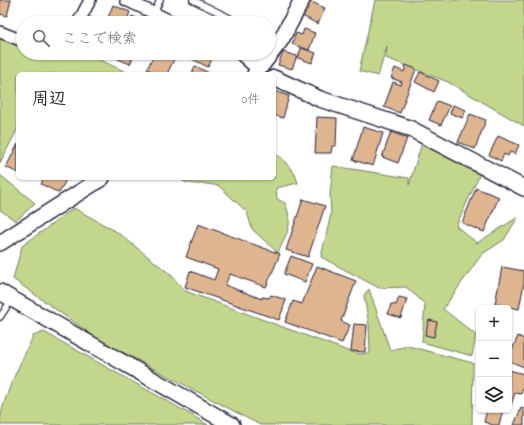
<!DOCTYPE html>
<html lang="ja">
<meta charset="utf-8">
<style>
body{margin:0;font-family:"Indie Flower","Klee One",sans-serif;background:#f2f2f2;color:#202124}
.controls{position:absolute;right:12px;bottom:12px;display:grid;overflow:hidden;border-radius:6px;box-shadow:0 1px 3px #0004}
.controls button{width:36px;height:36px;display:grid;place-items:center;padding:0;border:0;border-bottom:1px solid #e0e0e0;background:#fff;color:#202124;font:20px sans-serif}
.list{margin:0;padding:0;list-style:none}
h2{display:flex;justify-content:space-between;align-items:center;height:52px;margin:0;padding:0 16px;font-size:17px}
h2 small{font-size:13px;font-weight:400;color:#757577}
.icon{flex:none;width:22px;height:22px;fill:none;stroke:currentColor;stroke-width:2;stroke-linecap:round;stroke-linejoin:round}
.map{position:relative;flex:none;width:524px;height:425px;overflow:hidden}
.search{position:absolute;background:#fff;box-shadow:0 1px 3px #0004;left:16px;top:16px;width:260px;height:44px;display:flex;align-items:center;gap:10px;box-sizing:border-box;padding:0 14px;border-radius:22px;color:#757577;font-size:15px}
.panel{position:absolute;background:#fff;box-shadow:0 1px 3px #0004;left:16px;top:72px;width:260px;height:108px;border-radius:6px}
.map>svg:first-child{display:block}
</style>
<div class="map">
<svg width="524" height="425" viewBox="0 0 524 425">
<rect width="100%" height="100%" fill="#fff"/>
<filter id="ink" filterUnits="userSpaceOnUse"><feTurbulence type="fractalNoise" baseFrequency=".025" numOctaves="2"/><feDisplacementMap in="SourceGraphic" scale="8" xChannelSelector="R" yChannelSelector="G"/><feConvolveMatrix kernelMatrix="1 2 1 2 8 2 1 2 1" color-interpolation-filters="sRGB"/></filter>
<g filter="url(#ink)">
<g fill="#c2d78c" stroke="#727c64">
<path d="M375,0H524V126L448,82L386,58L387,46L378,76L359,71Z"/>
<path d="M0,34L23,43V53H48L57,56C74,44 113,67 131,74H18V128L0,163Z"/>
<path d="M422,143L480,174L456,226L477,243L518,217L504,240L482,254L443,309L476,335L472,356L422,342L425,304L406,287L379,288L321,257L331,214L330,194L333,166L409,178V185Z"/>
<path d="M274,154L281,157L295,174L298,183L276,188L277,199L285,203C294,225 287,232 278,253L252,229L247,212L219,186L208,184H195L185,182L178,178H274Z"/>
<path d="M0,175L35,203L16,221L0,210Z"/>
<path d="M74,208L117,232L170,274L185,291L348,351L360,354L370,353L369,325L364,295L369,289L390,350L408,346L473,363L472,425H260L96,338L13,279L22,246Z"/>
<path d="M44,332L190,414L208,425H0C0,401 23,359 33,336Z"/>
</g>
<g fill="#dfb590" stroke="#22223b">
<path d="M0,0H11L7,16L0,14Z"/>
<path d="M309,1L325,8L318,24L302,16Z"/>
<path d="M113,5L130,12L126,23H106Z"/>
<path d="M132,16L147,22V23H129Z"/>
<path d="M90,17L103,22L102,23H88Z"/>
<path d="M304,29L315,33L309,50L292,44L296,33L302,35Z"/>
<path d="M301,48L316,53L312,63L298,58Z"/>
<path d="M283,52L297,56L292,69L278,65Z"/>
<path d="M120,53H135L130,64L118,59Z"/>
<path d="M155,53H177L167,74H157L147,69Z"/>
<path d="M180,53H211L214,55L208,67Z"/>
<path d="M406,65L416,69L400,113L384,107L393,82L401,85L402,82L391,78L395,68L404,72Z"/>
<path d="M195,66L211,74H192Z"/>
<path d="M420,72L439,81L434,92L415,82Z"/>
<path d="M274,91L289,96L283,118L274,115Z"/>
<path d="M437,101L450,106L441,125L429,120Z"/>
<path d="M453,105L466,110L462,118L450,113Z"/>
<path d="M470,114L486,120L475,149L458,142Z"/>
<path d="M317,117L337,118L336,146H332L331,153H315Z"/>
<path d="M363,127L383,133L373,166L353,160Z"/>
<path d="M391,132L407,138L398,163L382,157Z"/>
<path d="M498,136L519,145L515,154L510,152L508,156L504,154L501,161L489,155Z"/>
<path d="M18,144V173L6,167Z"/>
<path d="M44,178H67L59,193L41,184Z"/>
<path d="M476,188L499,197L484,232L462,223Z"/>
<path d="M303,199L325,206L308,257L286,250Z"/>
<path d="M198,224L280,254L266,287L230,274L225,285L262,299V297L269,298L271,295L286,300L279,320L185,287L190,271L214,280L218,269L186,257Z"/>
<path d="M291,256L312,264L305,282L284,274Z"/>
<path d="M317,266L356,281L341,321L350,325L342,343L285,322L293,301L302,304Z"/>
<path d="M502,267L524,271V283L519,309L495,304Z"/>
<path d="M399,297L407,299L401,318L388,314L391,304L396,305Z"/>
<path d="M429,320L437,322L434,337L425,335Z"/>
<path d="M354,324L367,325L365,352L351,351Z"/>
<path d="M518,336L524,339V367L509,361V357Z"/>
<path d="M509,370L524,374V383L521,394L515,393L511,405H509Z"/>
<path d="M521,408L524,409V425H514Z"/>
<path d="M487,410H503L499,425H493L484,422Z"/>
</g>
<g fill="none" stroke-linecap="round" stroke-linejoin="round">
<g stroke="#22223b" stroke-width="8">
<g id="lane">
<path d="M193,0L230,18"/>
<path d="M154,13L160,0"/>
<path d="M0,317L12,299"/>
</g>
</g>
<g stroke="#22223b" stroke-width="14">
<g id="street">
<path d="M126,0L175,23"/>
<path d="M78,23L90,0"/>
<path d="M0,32L23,41"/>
<path d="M239,53L258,70"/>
</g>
</g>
<g stroke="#22223b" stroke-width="18">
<g id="secondary">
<path d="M255,74L281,40L302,0"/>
<path d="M274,78L320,99L409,128L524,188"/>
<path d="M0,243L102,178"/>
<path d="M0,292L232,425"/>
</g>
</g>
<use href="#lane" stroke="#fff" stroke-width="5.5"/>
<use href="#street" stroke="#fff" stroke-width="11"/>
<use href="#secondary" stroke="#fff" stroke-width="15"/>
</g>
</g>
</svg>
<div class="controls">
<button>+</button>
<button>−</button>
<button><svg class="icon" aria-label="layers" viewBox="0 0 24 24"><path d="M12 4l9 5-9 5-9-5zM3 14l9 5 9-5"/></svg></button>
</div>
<div class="search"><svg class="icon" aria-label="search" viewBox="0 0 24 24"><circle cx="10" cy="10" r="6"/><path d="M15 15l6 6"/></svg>ここで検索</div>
<section class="panel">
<h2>周辺<small>0件</small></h2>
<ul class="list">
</ul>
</section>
</div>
